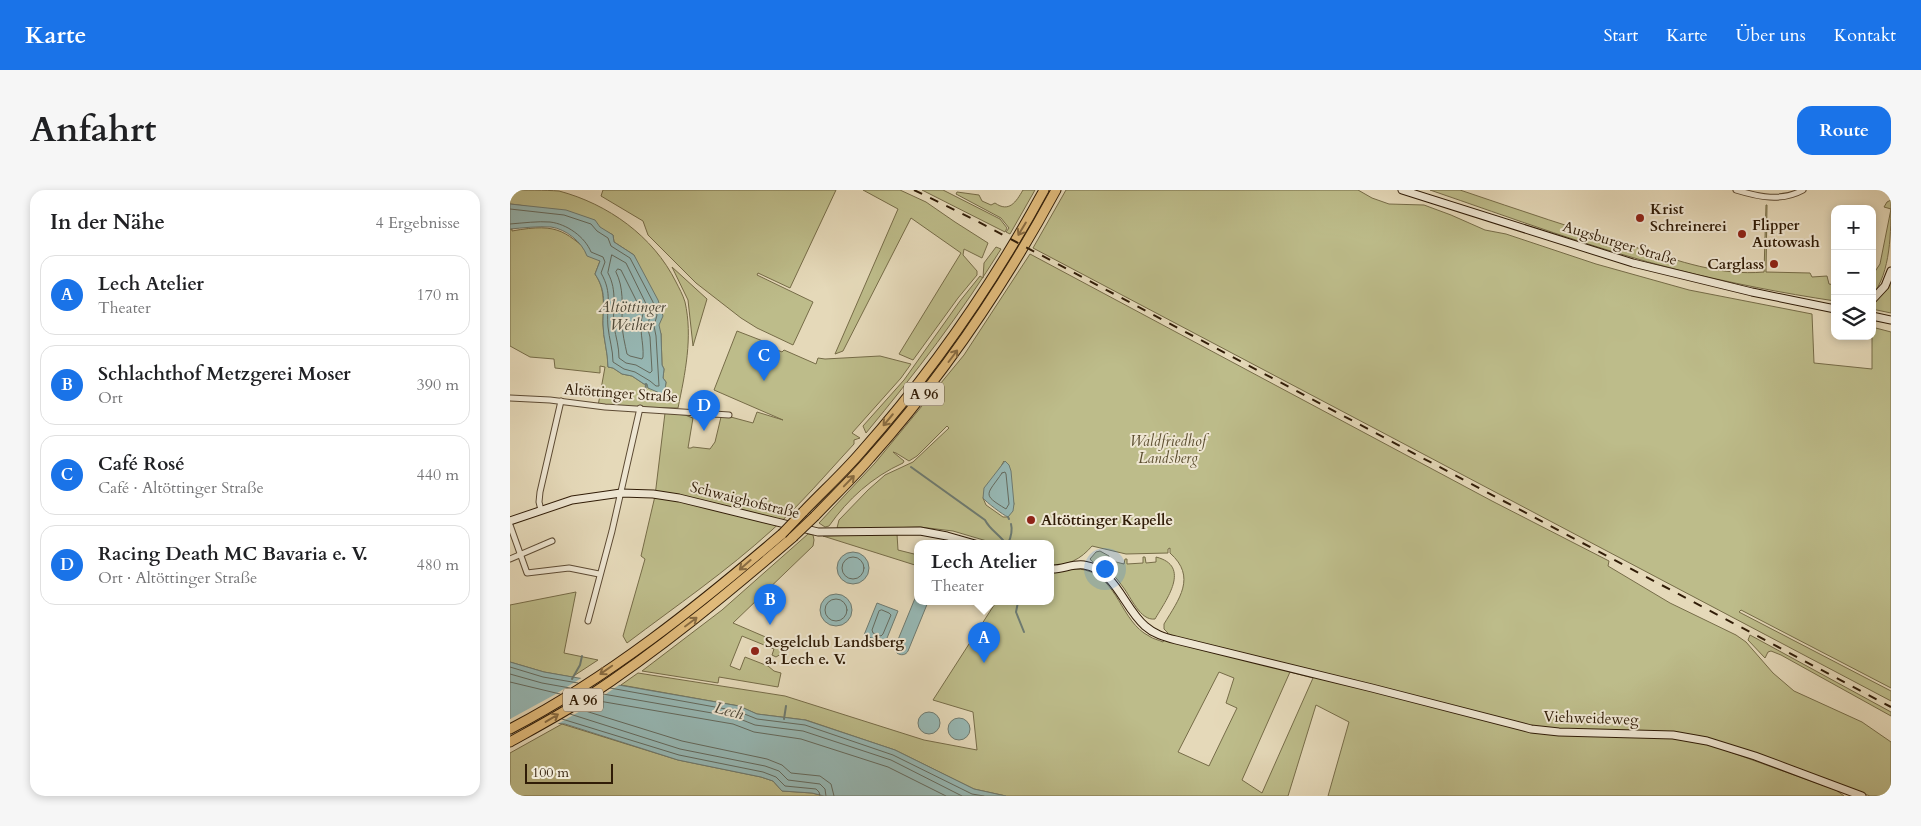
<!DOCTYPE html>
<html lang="de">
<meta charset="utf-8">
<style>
body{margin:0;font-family:Cardo,serif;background:#f6f6f6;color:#202124}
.controls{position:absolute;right:15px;top:15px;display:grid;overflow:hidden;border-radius:10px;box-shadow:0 2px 8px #0003}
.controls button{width:45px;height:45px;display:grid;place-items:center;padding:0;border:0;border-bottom:1px solid #e0e0e0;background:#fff;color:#202124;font:25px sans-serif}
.scale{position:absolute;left:15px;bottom:12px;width:88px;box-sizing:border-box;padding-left:5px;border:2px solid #301c07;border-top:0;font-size:14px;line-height:18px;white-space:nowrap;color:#301c07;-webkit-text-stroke:4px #eee6d2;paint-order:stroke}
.you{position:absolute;left:594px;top:378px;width:18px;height:18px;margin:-12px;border:4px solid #fff;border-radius:50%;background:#1a73e8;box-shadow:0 0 0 8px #1a73e833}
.badge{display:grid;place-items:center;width:32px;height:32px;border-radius:50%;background:#1a73e8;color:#fff;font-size:16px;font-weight:700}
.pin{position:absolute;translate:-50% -41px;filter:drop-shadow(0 1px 2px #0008)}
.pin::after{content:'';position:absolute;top:26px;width:18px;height:15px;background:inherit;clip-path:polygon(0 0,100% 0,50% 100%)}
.popup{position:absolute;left:404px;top:350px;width:140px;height:65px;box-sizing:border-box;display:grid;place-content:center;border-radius:10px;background:#fff;filter:drop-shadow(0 1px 4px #0005);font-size:16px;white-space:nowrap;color:#757577}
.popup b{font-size:19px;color:#202124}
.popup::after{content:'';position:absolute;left:50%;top:100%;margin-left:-10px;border:10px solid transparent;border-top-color:#fff}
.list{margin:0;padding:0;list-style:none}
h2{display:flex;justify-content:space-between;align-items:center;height:65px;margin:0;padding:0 20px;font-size:21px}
h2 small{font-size:16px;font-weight:400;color:#757577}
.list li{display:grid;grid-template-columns:32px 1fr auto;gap:15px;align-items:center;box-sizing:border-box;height:80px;margin:0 10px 10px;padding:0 10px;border:1px solid #e0e0e0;border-radius:15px}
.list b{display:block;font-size:19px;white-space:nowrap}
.list p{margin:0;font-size:16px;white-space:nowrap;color:#757577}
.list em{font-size:16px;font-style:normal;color:#757577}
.icon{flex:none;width:28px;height:28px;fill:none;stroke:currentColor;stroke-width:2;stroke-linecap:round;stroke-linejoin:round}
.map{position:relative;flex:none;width:1381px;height:606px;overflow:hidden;border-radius:15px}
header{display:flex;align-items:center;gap:30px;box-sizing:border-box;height:70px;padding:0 25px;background:#1a73e8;color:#fff}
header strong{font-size:24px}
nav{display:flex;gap:28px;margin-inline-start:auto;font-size:18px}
.intro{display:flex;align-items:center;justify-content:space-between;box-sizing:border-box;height:120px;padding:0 30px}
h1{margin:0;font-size:35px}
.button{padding:12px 22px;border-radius:15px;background:#1a73e8;color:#fff;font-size:18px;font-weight:700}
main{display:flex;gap:30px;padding:0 30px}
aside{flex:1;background:#fff;border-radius:15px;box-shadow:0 2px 8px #0003}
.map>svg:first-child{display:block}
</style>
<header>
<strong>Karte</strong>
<nav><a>Start</a><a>Karte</a><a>Über uns</a><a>Kontakt</a></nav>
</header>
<div class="intro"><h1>Anfahrt</h1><a class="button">Route</a></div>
<main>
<aside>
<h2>In der Nähe<small>4 Ergebnisse</small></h2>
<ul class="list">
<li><span class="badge">A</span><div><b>Lech Atelier</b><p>Theater</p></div><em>170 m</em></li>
<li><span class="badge">B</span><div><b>Schlachthof Metzgerei Moser</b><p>Ort</p></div><em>390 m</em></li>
<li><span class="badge">C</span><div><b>Café Rosé</b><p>Café · Altöttinger Straße</p></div><em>440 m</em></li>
<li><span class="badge">D</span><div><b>Racing Death MC Bavaria e. V.</b><p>Ort · Altöttinger Straße</p></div><em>480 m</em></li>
</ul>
</aside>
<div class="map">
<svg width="1381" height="606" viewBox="0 0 1381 606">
<rect width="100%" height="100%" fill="#e5d9b9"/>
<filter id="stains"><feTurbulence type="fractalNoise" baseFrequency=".004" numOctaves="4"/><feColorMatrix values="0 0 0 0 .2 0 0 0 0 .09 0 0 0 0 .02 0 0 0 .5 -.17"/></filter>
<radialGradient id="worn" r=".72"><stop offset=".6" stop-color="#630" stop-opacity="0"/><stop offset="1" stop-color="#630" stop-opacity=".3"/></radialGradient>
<g fill="#bdbc8a" stroke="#766c48" fill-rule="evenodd">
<path d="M0,0C14,0 36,0 49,1C98,14 143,46 166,92C169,98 173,105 175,112C183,147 175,184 168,218L88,216L95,177L90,176V183L45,178L44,169L20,167L0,156V39H2V41C51,32 55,42 90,71L85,84C96,100 93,115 93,134C93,148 98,162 98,177L103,178L112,184L122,186L134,194H137L138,198L155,200L156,192L153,188L154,179L152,175L151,144L124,65L104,52L103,45C81,32 26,16 0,14Z"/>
<path d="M93,0H326L280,98L248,83L247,85L303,112L283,155L247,138L231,128L186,93L138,45L133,31L91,6Z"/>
<path d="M353,0H390L416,12L445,32L478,53L472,68L454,59L453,65L467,81V85L448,108L403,170L389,164L451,63L401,28L333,161L325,164L388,19Z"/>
<path d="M412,0H433L490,29L497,38L495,42Z"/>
<path d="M513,0H525L500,44L496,42L499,38L491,28L446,4L447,2L469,5L472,11L481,15L485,13C499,23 506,12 513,0Z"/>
<path d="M556,0H848L862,8L879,14L914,15L941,25L975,40L996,44L1086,74L1179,100L1302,124L1304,173L1362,179V137L1381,142V498L1231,420L1229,422L1381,501V511L523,58Z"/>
<path d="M920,0H950C1009,20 1068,40 1128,58C1169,71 1210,86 1254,82L1256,15H1257L1256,82L1300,83L1302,87L1317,86L1319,94L1325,95V111C1272,103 1220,93 1169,80C1084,59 1002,28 920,0Z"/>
<path d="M1381,10C1381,42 1381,82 1362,106V86L1370,74L1381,19L1374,17L1377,12Z"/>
<path d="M486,57L491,59C452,122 405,184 356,243L353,236L394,190L450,111L470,86L473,88L474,73Z"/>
<path d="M520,64L982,311L1099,371L1098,376L1160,413L1226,445L1236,452L1263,483L1284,501L1352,532L1381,552V606H1360L1244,563L1198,554L1326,600L1334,606H818L839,532L806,515L778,606H496L464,599L385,560L296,530L247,524L229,516L111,495L128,483L275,506L414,550L467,560L463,522L423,510L486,412H540V382C552,382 563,377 575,380C608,388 611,432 639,446C643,449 649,450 653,452L658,443L654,439V434C669,409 687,387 660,363V358L658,359V363L616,364L582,356C571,369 558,376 540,375V354H487L443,341L410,337L345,339L327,338L329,330L358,300L375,285L403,272L439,238L437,236L407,266L399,271L386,263L383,262L394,271L393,273C362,287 338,309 319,336L315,337L309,333L365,273L454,165ZM494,271L504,314L498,327H493L476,315L473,308ZM709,482L724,488L716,513L727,518L699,576L668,562ZM780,482L803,488L752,603L732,590Z"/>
<path d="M162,77L197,109L183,156L178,110Z"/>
<path d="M1381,89V123L1362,119V113L1376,99Z"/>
<path d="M227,141L258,153V156L272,162L274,160L306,174L308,168L315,169L370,166L401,174L391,188L342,243L350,248L344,250V254C317,283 291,314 262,340C217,381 166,416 117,453L113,446L135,369L131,366L145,306L155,223L175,225L183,228L178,258H181L183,257L200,259L205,252L211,227L217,226L243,233L247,222L273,230L204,200Z"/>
<path d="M298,344L303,345L304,350L303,356L223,433L281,458L266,467L262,465L264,459L232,446L220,476L230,480L235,467L258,476L264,481L271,483L268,497L209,487L208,493L132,481L212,420Z"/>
<path d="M387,344L388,360L408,365V376L313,346Z"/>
<path d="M590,361L599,366L598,370L614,374L615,369H617V374L633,373V367H635L636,373L646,372V367C682,376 656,410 645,429C630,431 621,407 613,397C608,390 603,384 597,379C591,375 584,375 580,369L586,362Z"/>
<path d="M66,402L54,463L88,470L62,487L34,482L0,472V415Z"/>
<path d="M1240,445L1381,522V526L1271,465L1261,461L1258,462L1255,468L1238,450Z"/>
<path d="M52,534L168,570L251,587L263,591L272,601L302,603L314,606H0V563Z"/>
</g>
<g fill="#97b9b6" stroke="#6e7a70">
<path d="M0,14L56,20L85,30L90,37L103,45L104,52L124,65L148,110L153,126L149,135L151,144L152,175L154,179L153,188L156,192L155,200L152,204L138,198L137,194H134L122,186L112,184L103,178L98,177C98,162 93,148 93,134C93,114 97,102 85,84L90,71L77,66C72,52 56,39 41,37C28,36 12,38 0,39Z"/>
<path d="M495,271L499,275L501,281L504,314L503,321L498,327C493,325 476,312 473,308L474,298Z"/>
<circle cx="343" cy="378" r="16"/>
<path d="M408,401V412H418L398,461C396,465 391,466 387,463L385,457Z"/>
<circle cx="326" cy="420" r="16"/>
<path d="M367,413L388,421L375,453L354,445Z"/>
<path d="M0,472L34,482L229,516L247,524L295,530L385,560L464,599L496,606H314L302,603L272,601L263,591L251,587L168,570L55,534L0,529Z"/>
<circle cx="419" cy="533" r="11"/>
<circle cx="449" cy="539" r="11"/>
</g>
<path fill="#e5d9b9" d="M73,487L112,493L74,519L44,536L0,531V529L44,505Z"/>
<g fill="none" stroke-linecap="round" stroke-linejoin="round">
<g stroke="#646a5e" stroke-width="1">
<path d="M0,19L54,25L81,34L87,41L98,48L101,56L120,68L143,112L147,125L144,136L146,146L149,196H146L140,191L125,182L114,179L103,172C103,160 99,148 98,137C96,115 103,104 91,83L95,72L93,67L81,62C75,47 57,34 40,32C28,31 13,33 0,34"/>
<path d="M102,65L116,73L141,124L137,136L140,147L142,181L140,183L126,175L116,173L109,168C109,157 106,147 104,137C102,117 108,102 98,83Z"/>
<path d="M108,79L111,80L133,124C128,138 134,152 133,167L132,169L120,166L117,164C115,154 112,143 112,132C112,115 114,98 106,82Z"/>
<path d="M492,283L495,282L496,284L499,314L496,319C471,304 477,305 492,283Z"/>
<circle cx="343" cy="378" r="11"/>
<circle cx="326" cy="420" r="11"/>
<path d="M372,420L379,423L381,425L373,444L371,446L363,443L362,440L369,421Z"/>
<path d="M0,477L33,487L68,493"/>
<path d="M0,484L32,493L60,498"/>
<path d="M0,492L50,504"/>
<path d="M100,498L227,521L247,529L295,535L383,565L462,604L474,606"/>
<path d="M93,504L225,527L245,535L293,541L381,570L452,606"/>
<path d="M83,510L223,534L244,542L291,549L378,577L436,606"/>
<path d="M69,519L172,551L257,569L272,575L281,583L310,586L321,594L324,606"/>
<path d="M60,524L170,559L255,576L269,581L278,590L310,594L315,599L316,606"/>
<path d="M52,529L169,565L253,582L266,587L275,596L306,599L309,602L310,606"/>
</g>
<g stroke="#6e7a70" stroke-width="2">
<path d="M135,204L136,194"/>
<path d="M401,277L475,330C480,340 490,345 496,354"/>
<path d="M498,327L499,329"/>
<path d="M498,354C501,347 503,341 501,334"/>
<path d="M508,412L506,422L514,442"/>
<path d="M62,489L70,475L72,466"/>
<path d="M274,529L276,516"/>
</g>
<g stroke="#5d4b34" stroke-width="7">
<g id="street">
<path d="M1226,0C1249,7 1271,12 1293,0"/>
<path d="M0,208L40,210L95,217L219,225"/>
<path d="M31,320L29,312L30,302L51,211"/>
<path d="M0,335L17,383L59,378L89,384"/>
<path d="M0,369L42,351"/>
<path d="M78,431L102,341L130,218"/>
</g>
</g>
<g stroke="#301c07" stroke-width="9">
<g id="secondary">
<path d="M892,0L1123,73L1242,102L1325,119"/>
<path d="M1362,110L1375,96L1381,81"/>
<path d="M1362,126L1381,130"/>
<path d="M0,331L62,310L111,303L143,304L169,308L308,342L410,341L437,346L465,354"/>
<path d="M540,379C552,380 563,373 574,375C606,380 613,417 635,436C644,444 654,447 666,450L862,498L1021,539L1049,542L1163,545L1197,551L1245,566L1352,606"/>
</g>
</g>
<g stroke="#301c07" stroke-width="11">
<g id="highway">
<path d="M293,322C312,302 333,283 351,262C422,182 483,94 534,0"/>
<path d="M305,326C323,307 343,288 360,268C433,186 494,96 546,0"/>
<path d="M0,539C98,488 188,416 272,344"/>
<path d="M0,552C25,538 51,524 76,508C149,460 217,404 283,347"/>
</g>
</g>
<use href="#street" stroke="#eee6d2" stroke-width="5"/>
<use href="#secondary" stroke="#eee6d2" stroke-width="7"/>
<use href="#highway" stroke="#e2bc7c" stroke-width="9"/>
<path stroke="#301c07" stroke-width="2" stroke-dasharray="9 9" stroke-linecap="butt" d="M404,0L463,29L1381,517"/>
<g stroke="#301c07" stroke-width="11" stroke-linecap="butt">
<g id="highway-bridge">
<path d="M272,344L293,322"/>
<path d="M283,347L305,326"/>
</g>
</g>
<use href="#highway-bridge" stroke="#e2bc7c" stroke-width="9"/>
</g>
<defs><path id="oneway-shaft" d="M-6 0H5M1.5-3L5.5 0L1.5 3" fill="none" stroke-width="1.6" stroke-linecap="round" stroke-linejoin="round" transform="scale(1.25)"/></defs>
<g stroke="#896c42">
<use href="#oneway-shaft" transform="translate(512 39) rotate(121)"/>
<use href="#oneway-shaft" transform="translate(443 166) rotate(-53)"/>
<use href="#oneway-shaft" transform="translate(378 230) rotate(130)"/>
<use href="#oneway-shaft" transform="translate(339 291) rotate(-46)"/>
<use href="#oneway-shaft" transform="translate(235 375) rotate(139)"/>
<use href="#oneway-shaft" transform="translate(181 432) rotate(-37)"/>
<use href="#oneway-shaft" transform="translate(96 480) rotate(145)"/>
<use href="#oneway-shaft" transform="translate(42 528) rotate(-31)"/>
</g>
<g fill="#8f2418" stroke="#eee6d2" stroke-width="2">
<circle cx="1130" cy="28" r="5"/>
<circle cx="1232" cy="44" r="5"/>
<circle cx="1264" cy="74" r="5"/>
<circle cx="521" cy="330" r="5"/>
<circle cx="245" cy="461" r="5"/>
</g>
<g text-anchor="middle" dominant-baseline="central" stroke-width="4" stroke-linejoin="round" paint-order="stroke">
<g fill="#eee6d2" stroke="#695944" stroke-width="1">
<rect x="394" y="192.5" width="40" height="23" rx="4"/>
<rect x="53" y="498.5" width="40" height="23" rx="4"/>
</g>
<g font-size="14" font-weight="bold" fill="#301c07">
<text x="414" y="204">A 96</text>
<text x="73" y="510">A 96</text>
</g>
<g font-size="15" font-weight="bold" fill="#301c07" stroke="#eee6d2" text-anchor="start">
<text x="1140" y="19">Krist<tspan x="1140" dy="17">Schreinerei</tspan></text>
<text x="1242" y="35">Flipper<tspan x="1242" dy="17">Autowash</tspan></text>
<text x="1254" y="74" text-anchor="end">Carglass</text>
<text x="531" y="330">Altöttinger Kapelle</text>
<text x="255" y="452">Segelclub Landsberg<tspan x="255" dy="17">a. Lech e. V.</tspan></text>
</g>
<g font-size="15" fill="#301c07" stroke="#eee6d2">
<text transform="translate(1110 53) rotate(17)">Augsburger Straße</text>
<text transform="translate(111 203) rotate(4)">Altöttinger Straße</text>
<text transform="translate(235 310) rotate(14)">Schwaighofstraße</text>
<text transform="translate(1081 528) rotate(2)">Viehweideweg</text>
</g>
<g font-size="15" font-style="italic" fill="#5a4c2e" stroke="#eee6d2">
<text x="658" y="251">Waldfriedhof<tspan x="658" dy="17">Landsberg</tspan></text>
</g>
<g font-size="16" font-style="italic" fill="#4f4b3c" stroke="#eee6d2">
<text x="122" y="117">Altöttinger<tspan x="122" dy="18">Weiher</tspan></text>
<text transform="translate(219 521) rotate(15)">Lech</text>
</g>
</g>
<rect width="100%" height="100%" filter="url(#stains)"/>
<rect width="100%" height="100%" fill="url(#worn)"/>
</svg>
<div class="controls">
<button>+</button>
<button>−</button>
<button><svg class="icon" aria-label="layers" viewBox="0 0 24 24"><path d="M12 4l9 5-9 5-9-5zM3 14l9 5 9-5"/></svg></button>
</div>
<div class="scale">100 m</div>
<div class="you"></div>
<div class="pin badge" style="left:474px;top:473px">A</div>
<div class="popup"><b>Lech Atelier</b>Theater</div>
<div class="pin badge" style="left:260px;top:435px">B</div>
<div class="pin badge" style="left:254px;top:191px">C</div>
<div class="pin badge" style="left:194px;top:241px">D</div>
</div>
</main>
